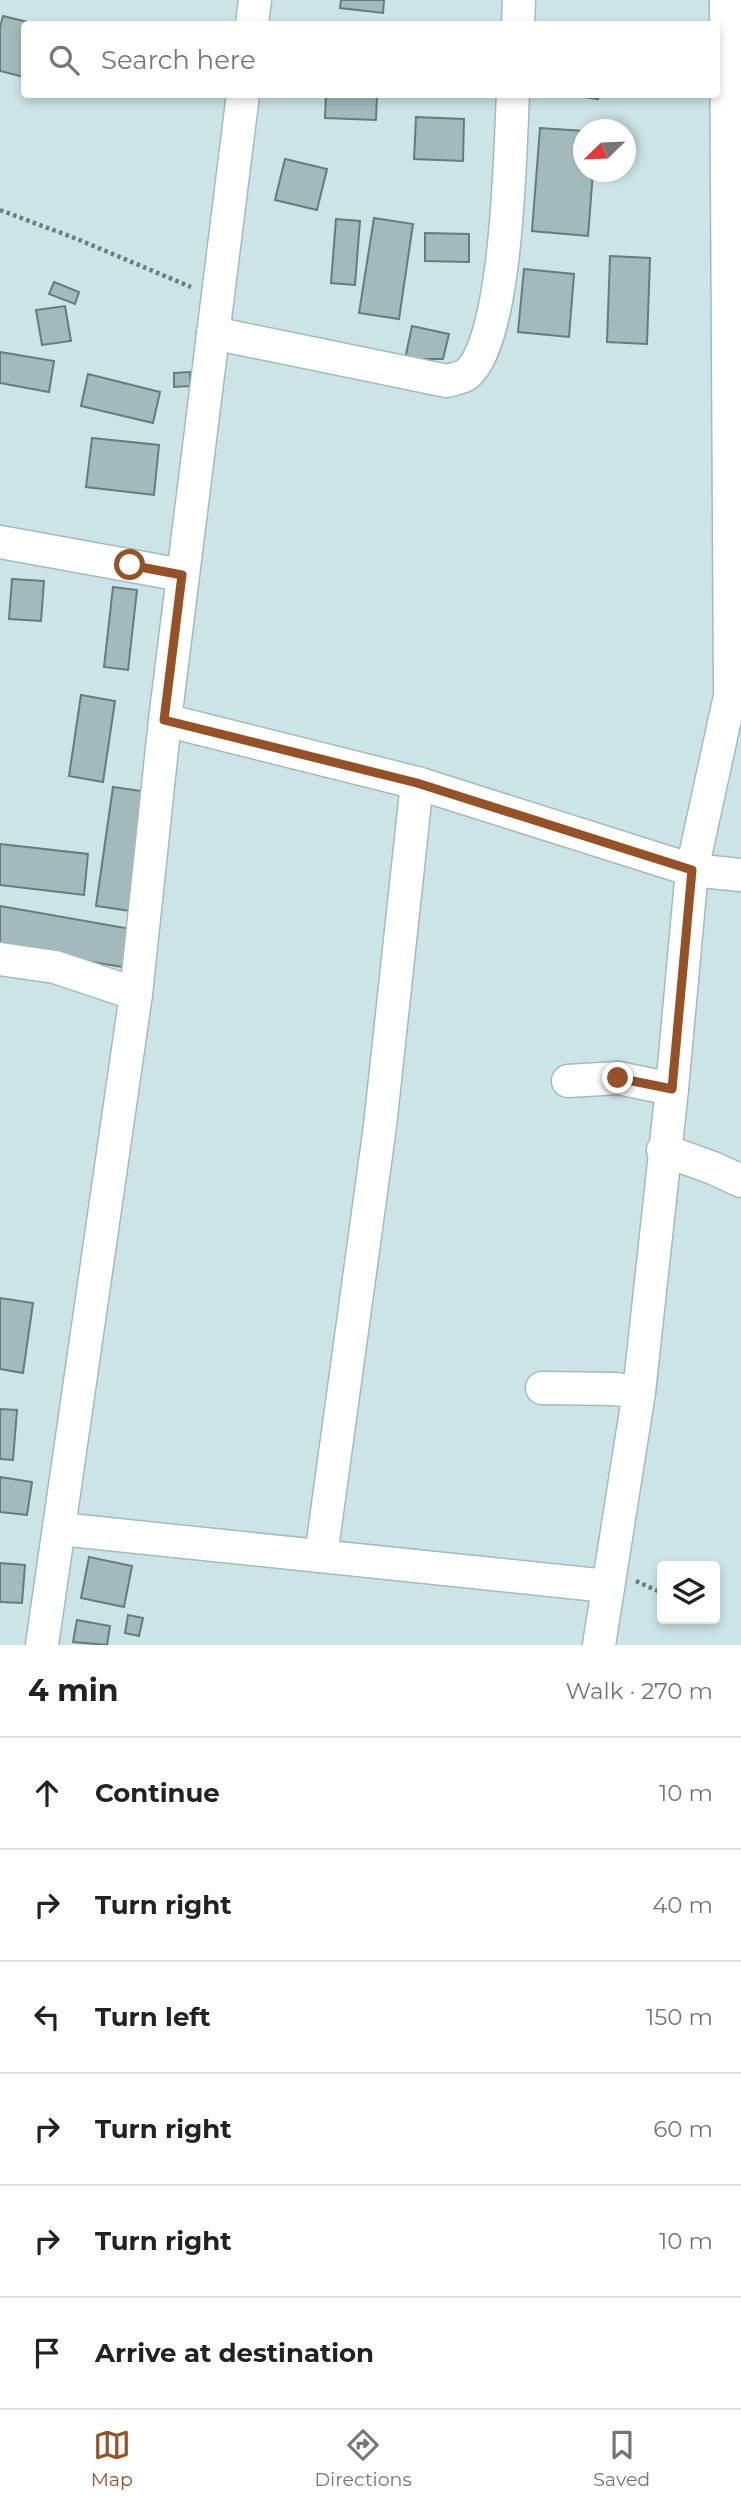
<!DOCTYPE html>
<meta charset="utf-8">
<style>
body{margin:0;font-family:Montserrat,sans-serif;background:#f6f6f6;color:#222}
.controls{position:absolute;right:21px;bottom:21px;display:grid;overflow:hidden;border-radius:7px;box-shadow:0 4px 10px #0003}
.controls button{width:63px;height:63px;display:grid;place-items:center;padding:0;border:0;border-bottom:2px solid #e0e0e0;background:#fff;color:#222;font:35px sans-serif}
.compass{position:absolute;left:573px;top:119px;width:63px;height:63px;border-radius:50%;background:#fff;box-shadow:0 4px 10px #0003;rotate:247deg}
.stop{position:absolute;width:21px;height:21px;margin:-16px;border:5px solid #965127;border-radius:50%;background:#fff}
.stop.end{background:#965127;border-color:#fff;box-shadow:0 2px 7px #0008}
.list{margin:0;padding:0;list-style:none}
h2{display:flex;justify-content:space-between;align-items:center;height:91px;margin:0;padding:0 28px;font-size:30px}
h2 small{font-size:23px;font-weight:400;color:#767676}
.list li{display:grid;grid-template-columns:46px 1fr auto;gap:21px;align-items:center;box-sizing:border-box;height:112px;padding:0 28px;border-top:2px solid #e0e0e0}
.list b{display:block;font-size:26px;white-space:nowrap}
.list em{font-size:23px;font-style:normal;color:#767676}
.icon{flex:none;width:38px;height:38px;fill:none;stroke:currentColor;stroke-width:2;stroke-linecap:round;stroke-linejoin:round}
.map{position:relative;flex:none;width:741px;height:1645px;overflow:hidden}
.search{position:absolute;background:#fff;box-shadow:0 4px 10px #0003;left:21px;right:21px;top:21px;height:77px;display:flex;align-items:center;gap:18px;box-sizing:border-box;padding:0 24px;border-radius:7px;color:#767676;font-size:26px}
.sheet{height:763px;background:#fff}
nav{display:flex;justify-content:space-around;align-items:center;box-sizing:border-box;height:98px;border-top:2px solid #e0e0e0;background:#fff;font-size:19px;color:#767676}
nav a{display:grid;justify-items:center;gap:4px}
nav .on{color:#965127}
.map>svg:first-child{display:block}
</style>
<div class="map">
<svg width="741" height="1645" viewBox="0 0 741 1645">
<rect width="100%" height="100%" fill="#cbe4e5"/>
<g fill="#a2babb" stroke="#657c7d" stroke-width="2">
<path d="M341,0H384L383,13L340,8Z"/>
<path d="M3,16L36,24H24V77L0,71V27Z"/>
<path d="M326,94H377L376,120L325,118Z"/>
<path d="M566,94H599L598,99Z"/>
<path d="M416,117L464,119L463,161L414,159Z"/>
<path d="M540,128L584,131V172H593L588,236L532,231Z"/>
<path d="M285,159L327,169L317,210L275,200Z"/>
<path d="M374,218L413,224L399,319L359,313Z"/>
<path d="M336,219L360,221L355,285L331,283Z"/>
<path d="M425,233L469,234V262L425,261Z"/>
<path d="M610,256L650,258L647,344L607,342Z"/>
<path d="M524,269L574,274L569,337L518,332Z"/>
<path d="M54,282L79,292L75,304L49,294Z"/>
<path d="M65,306L71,341L42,345L36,310Z"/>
<path d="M412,326L449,334L443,359H405Z"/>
<path d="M0,352L54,361L49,392L0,383Z"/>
<path d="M190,372V386L174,387V373Z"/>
<path d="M88,374L160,392L153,423L81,406Z"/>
<path d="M92,438L159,445L154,495L86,487Z"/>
<path d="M12,579L44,581L41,621L9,619Z"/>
<path d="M113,587L137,590L128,670L104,667Z"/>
<path d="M81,695L115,701L103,782L69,776Z"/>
<path d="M113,787L148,792L131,911L96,906Z"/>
<path d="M0,844L88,854L84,895L0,885Z"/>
<path d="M0,906L131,929L130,968L0,948Z"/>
<path d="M0,1298L33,1303L23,1373L0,1369Z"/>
<path d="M0,1409L17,1410L13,1460L0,1459Z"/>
<path d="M0,1477L32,1482L27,1515L0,1512Z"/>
<path d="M89,1557L132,1566L124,1607L81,1598Z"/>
<path d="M0,1563L25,1565L22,1603L0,1602Z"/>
<path d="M128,1615L143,1618L139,1636L125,1633Z"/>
<path d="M77,1620L110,1626L107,1645L73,1642Z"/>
</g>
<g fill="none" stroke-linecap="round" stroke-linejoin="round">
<g stroke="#a3bbbc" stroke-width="35">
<g id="minor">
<path d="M252,24L255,0"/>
<path d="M518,24L519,0"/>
<path d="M213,333L447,381C453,379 462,378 467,374C508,340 510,150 513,94"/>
<path d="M0,542L182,575"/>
<path d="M165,720L417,783L692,870L741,875"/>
<path d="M0,959L55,967L136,994"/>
<path d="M568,1081L618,1078L672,1089"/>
<path d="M663,1150L713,1168L741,1181"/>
<path d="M542,1388L615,1389L639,1392"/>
<path d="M60,1529L607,1586"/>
<path d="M321,1556L380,1126L417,783"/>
<path d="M42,1645L136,994L165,720L243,94"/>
<path d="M599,1645L639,1392L672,1089L692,870L730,696L726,0"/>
</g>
</g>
<g stroke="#6c7c7d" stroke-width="4.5" stroke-dasharray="3.5 3.5" stroke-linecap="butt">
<path d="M0,210L77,239L191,287"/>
<path d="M636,1581L662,1593"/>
</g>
<use href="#minor" stroke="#fff" stroke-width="32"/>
</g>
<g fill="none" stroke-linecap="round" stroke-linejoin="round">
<path stroke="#965127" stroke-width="9" d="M130,565L182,575L164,720L417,783L692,870L672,1089L618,1078"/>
</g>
</svg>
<div class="controls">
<button><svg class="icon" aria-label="layers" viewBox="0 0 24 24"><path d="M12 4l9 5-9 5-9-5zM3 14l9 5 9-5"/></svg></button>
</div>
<svg class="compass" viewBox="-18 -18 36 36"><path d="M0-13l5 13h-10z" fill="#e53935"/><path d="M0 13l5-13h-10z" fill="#767676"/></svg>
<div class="stop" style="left:130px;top:565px"></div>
<div class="stop end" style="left:618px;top:1078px"></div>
<div class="search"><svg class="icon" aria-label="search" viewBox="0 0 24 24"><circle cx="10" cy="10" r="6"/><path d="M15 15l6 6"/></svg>Search here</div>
</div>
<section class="sheet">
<h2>4 min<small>Walk · 270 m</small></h2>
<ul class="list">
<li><svg class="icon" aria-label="ahead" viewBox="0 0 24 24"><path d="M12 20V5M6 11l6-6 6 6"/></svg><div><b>Continue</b></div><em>10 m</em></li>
<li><svg class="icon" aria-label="right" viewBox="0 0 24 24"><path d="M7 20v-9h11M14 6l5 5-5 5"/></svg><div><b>Turn right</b></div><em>40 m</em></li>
<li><svg class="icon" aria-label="left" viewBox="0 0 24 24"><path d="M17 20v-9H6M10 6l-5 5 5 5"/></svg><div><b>Turn left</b></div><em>150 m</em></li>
<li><svg class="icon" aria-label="right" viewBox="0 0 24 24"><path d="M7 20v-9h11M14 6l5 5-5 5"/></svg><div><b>Turn right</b></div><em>60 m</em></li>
<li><svg class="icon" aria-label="right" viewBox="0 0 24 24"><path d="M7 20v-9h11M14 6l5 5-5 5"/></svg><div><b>Turn right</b></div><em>10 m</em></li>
<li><svg class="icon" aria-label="arrive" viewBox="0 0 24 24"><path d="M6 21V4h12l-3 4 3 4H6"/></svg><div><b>Arrive at destination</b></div></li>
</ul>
</section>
<nav>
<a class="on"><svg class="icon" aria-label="map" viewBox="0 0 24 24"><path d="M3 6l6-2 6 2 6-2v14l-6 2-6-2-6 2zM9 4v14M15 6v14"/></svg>Map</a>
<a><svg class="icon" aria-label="directions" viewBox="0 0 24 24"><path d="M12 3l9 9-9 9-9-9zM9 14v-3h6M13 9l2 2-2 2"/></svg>Directions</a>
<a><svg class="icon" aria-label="saved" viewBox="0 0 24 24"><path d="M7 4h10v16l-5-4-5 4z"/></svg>Saved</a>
</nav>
